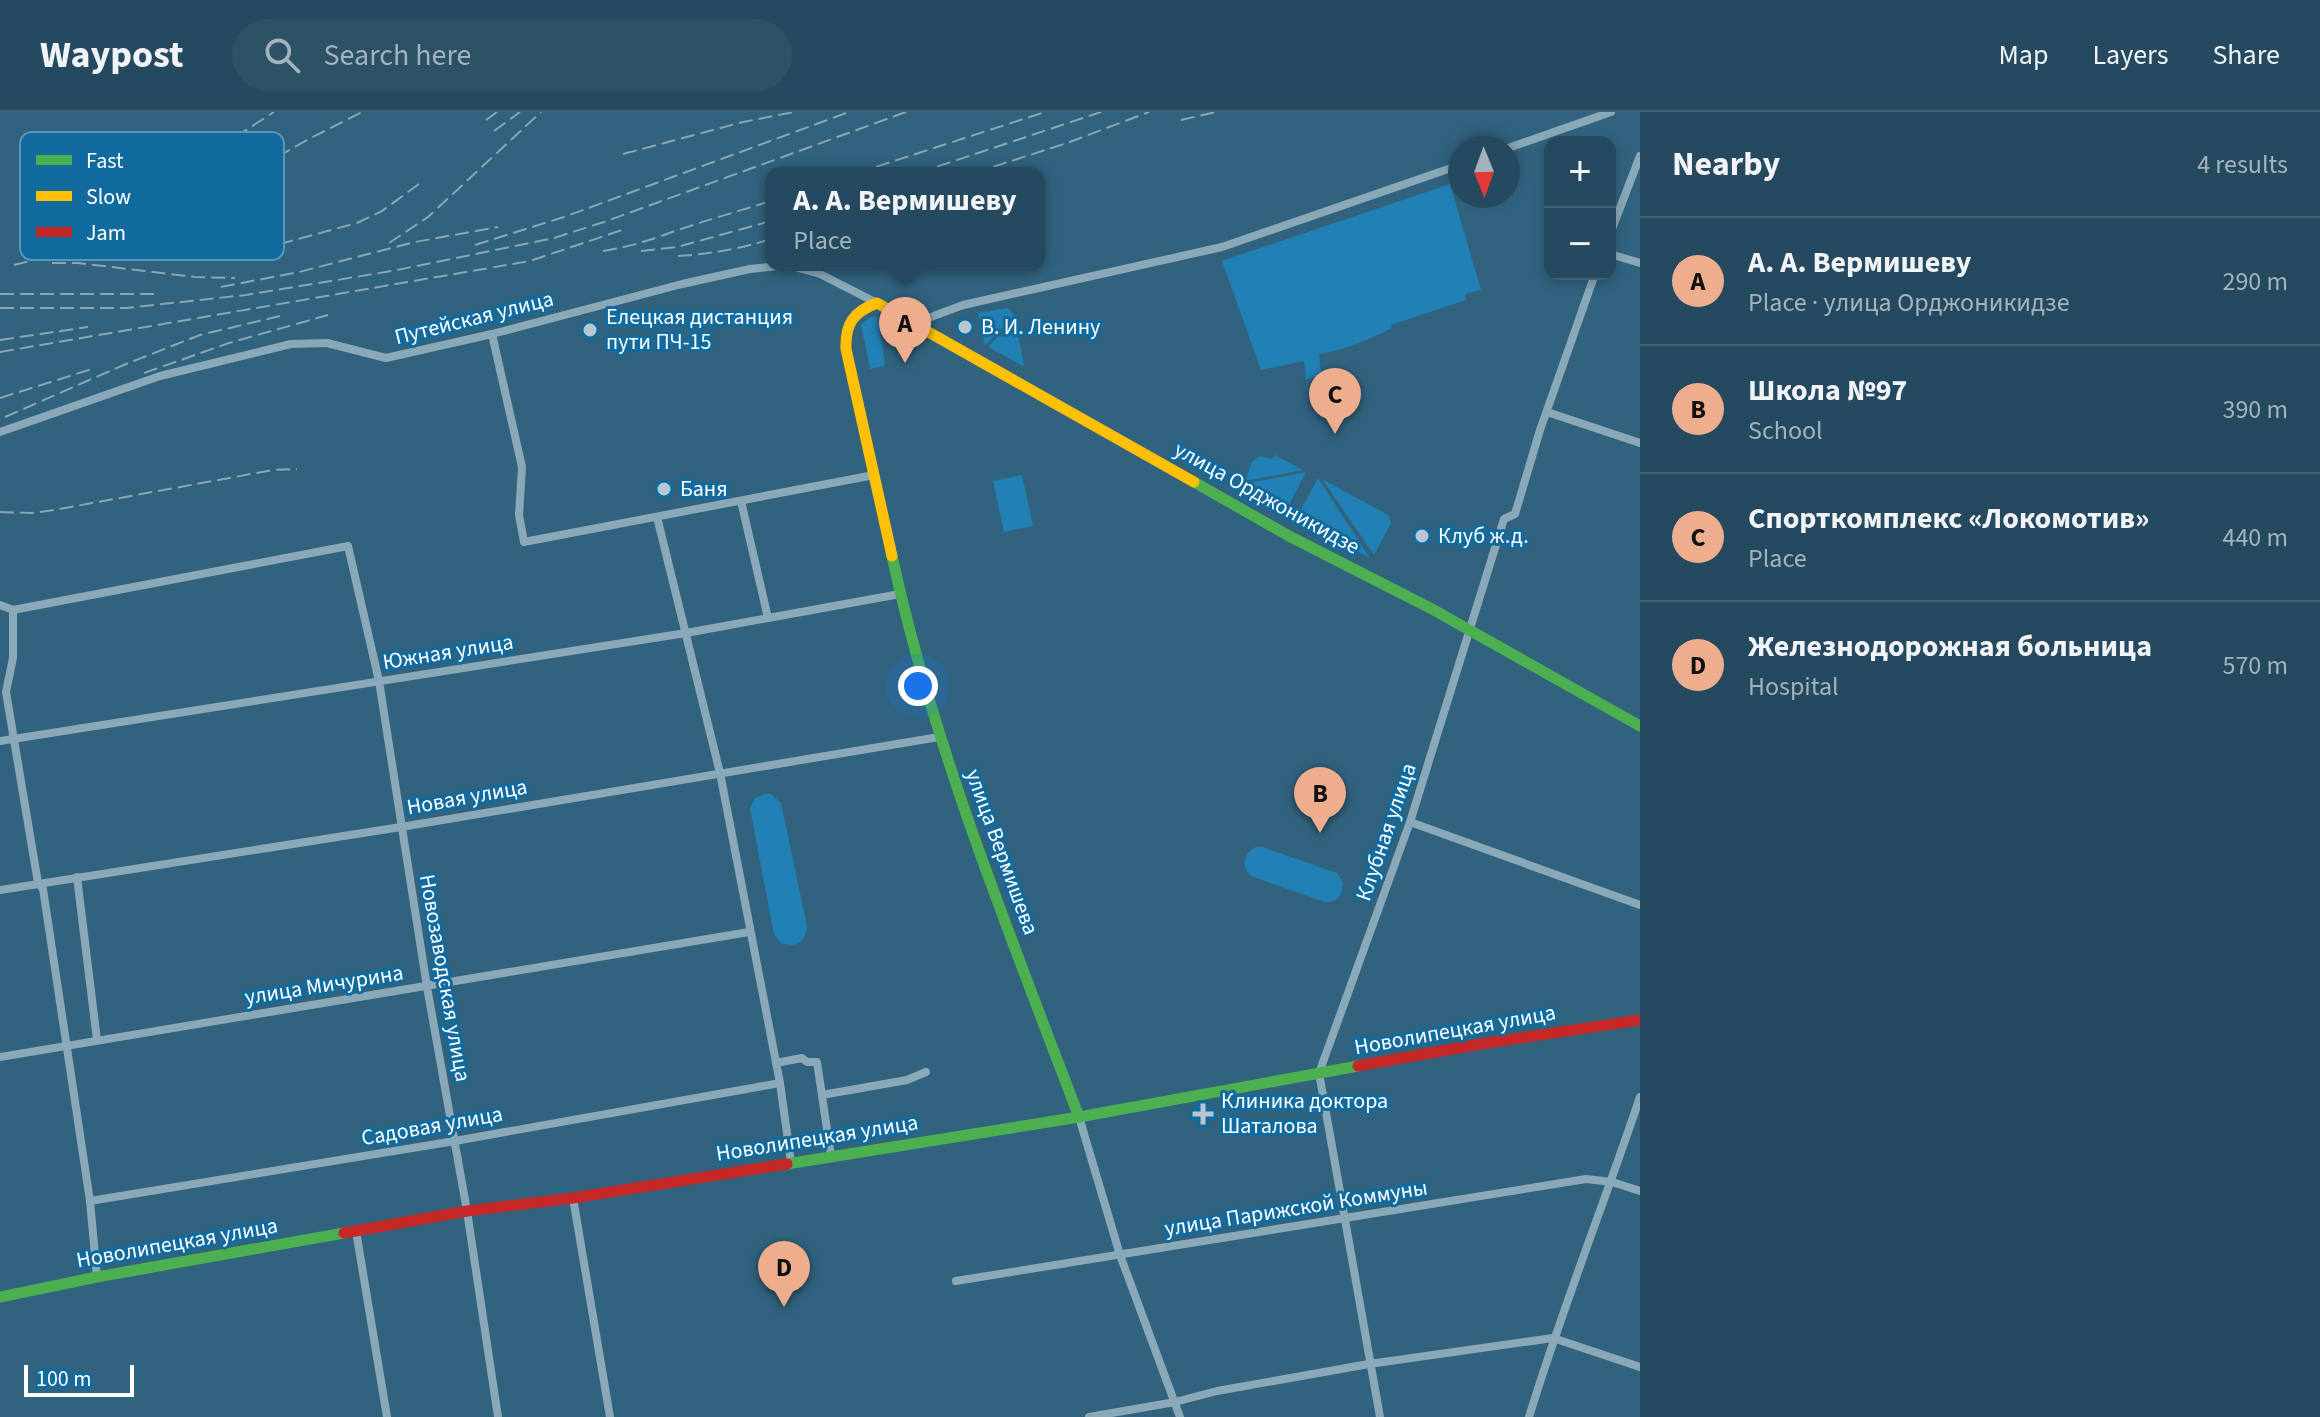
<!DOCTYPE html>
<meta charset="utf-8">
<style>
body{margin:0;font-family:"Source Sans 3",sans-serif;background:#2d5165;color:#f1f3f6}
.controls{position:absolute;right:24px;top:24px;display:grid;overflow:hidden;border-radius:16px;box-shadow:0 4px 12px #0003}
.controls button{width:72px;height:72px;display:grid;place-items:center;padding:0;border:0;border-bottom:2px solid #426274;background:#254a5f;color:#f1f3f6;font:40px sans-serif}
.compass{position:absolute;left:1448px;top:24px;width:72px;height:72px;border-radius:50%;background:#254a5f;box-shadow:0 4px 12px #0003;rotate:179deg}
.scale{position:absolute;left:24px;bottom:20px;width:110px;box-sizing:border-box;padding-left:8px;border:4px solid #fff;border-top:0;font-size:22px;line-height:28px;white-space:nowrap;color:#fff;-webkit-text-stroke:6px #116b9f;paint-order:stroke}
.you{position:absolute;left:918px;top:574px;width:28px;height:28px;margin:-20px;border:6px solid #fff;border-radius:50%;background:#1a73e8;box-shadow:0 0 0 12px #1a73e833}
.badge{display:grid;place-items:center;width:52px;height:52px;border-radius:50%;background:#eead8d;color:#111;font-size:26px;font-weight:700}
.pin{position:absolute;translate:-50% -66px;filter:drop-shadow(0 2px 4px #0008)}
.pin::after{content:'';position:absolute;top:42px;width:28px;height:24px;background:inherit;clip-path:polygon(0 0,100% 0,50% 100%)}
.popup{position:absolute;left:765px;top:55px;width:280px;height:104px;box-sizing:border-box;display:grid;place-content:center;border-radius:16px;background:#254a5f;filter:drop-shadow(0 2px 6px #0005);font-size:26px;white-space:nowrap;color:#a3b3bd}
.popup b{font-size:30px;color:#f1f3f6}
.popup::after{content:'';position:absolute;left:50%;top:100%;margin-left:-16px;border:16px solid transparent;border-top-color:#254a5f}
.list{margin:0;padding:0;list-style:none}
h2{display:flex;justify-content:space-between;align-items:center;height:104px;margin:0;padding:0 32px;font-size:34px}
h2 small{font-size:26px;font-weight:400;color:#a3b3bd}
.list li{display:grid;grid-template-columns:52px 1fr auto;gap:24px;align-items:center;box-sizing:border-box;height:128px;padding:0 32px;border-top:2px solid #426274}
.list b{display:block;font-size:30px;white-space:nowrap}
.list p{margin:0;font-size:26px;white-space:nowrap;color:#a3b3bd}
.list em{font-size:26px;font-style:normal;color:#a3b3bd}
.icon{flex:none;width:44px;height:44px;fill:none;stroke:currentColor;stroke-width:2;stroke-linecap:round;stroke-linejoin:round}
.map{position:relative;flex:none;width:1640px;height:1305px;overflow:hidden}
header{display:flex;align-items:center;gap:48px;box-sizing:border-box;height:112px;padding:0 40px;background:#254a5f;border-bottom:2px solid #426274}
header strong{font-size:38px}
nav{display:flex;gap:44px;margin-inline-start:auto;font-size:28px}
.search{width:560px;height:72px;background:#2d5165;display:flex;align-items:center;gap:20px;box-sizing:border-box;padding:0 28px;border-radius:44px;color:#a3b3bd;font-size:30px}
main{display:flex}
aside{flex:1;background:#254a5f}
.map>svg:first-child{display:block}
</style>
<header>
<strong>Waypost</strong>
<div class="search"><svg class="icon" aria-label="search" viewBox="0 0 24 24"><circle cx="10" cy="10" r="6"/><path d="M15 15l6 6"/></svg>Search here</div>
<nav><a>Map</a><a>Layers</a><a>Share</a></nav>
</header>
<main>
<div class="map">
<svg width="1640" height="1305" viewBox="0 0 1640 1305">
<rect width="100%" height="100%" fill="#31637f"/>
<g fill="#2180b4">
<path d="M1450,72L1481,178L1465,182L1466,188L1391,213L1392,216C1368,228 1345,238 1319,242L1321,263L1306,268L1304,249L1261,258L1222,149Z"/>
<path d="M1008,196L1014,204L1001,217L996,218V222L985,233L978,201Z"/>
<path d="M877,204L885,251L884,254L870,257L861,213L869,206Z"/>
<path d="M1015,208L1024,252L1023,254L988,235L998,224L1002,225L1005,222L1003,219Z"/>
<path d="M1275,343L1303,358L1245,369L1252,350L1259,344L1272,347Z"/>
<path d="M1306,360L1285,401L1243,380L1242,376L1244,372Z"/>
<path d="M1022,363L1033,414L1004,420L993,369Z"/>
<path d="M1318,366L1370,446L1296,407Z"/>
<path d="M1322,367L1388,403L1391,411L1374,443Z"/>
<path d="M765,682H771L781,691L807,814C807,829 795,837 781,831L774,822L750,697L755,686Z"/>
<path d="M1256,735H1262L1337,761L1343,770L1342,781L1335,789L1324,790L1251,764C1241,754 1243,741 1256,735Z"/>
</g>
<g fill="none" stroke-linecap="round" stroke-linejoin="round">
<g stroke="#89a8b8" stroke-width="8">
<path d="M1508,36L1611,0"/>
<path d="M1610,122L1640,44"/>
<path d="M1610,142L1640,151"/>
<path d="M915,211L963,193L1222,135L1460,53"/>
<path d="M492,222L522,355L519,403L524,430L874,363"/>
<path d="M1547,300L1640,331"/>
<path d="M0,320L160,264L291,232L327,231L386,246L492,222L682,172L750,157L788,153L820,162L877,191"/>
<path d="M741,389L768,506"/>
<path d="M657,405L720,661L780,971L791,1050"/>
<path d="M0,493L13,498L348,434L379,569L427,875L467,1099L498,1305"/>
<path d="M13,498V546L6,580L38,771L43,777L90,1089L97,1165"/>
<path d="M0,629L686,521L900,482"/>
<path d="M1410,710L1640,793"/>
<path d="M77,765L97,928"/>
<path d="M0,778L401,715L939,625"/>
<path d="M0,945L749,820"/>
<path d="M776,951L802,946L807,950H817L831,1044"/>
<path d="M822,983L907,968L926,960"/>
<path d="M1079,1005L1120,1143L1180,1305"/>
<path d="M573,1086L610,1305"/>
<path d="M90,1089L455,1029L780,971"/>
<path d="M356,1119L387,1305"/>
<path d="M956,1169L1586,1067L1612,1070L1640,1079"/>
<path d="M1089,1305L1175,1290L1217,1279L1369,1252L1553,1226L1640,1255"/>
<path d="M1380,1305L1319,961L1410,710L1504,407L1515,402L1540,318L1595,162"/>
<path d="M1529,1305C1562,1197 1604,1092 1640,985"/>
</g>
<g stroke="#4caf50" stroke-width="11">
<path d="M1194,370L1289,424L1432,497L1640,614"/>
<path d="M892,444C934,637 1009,820 1079,1005"/>
<path d="M787,1052L1079,1005L1358,954"/>
<path d="M0,1185L97,1165L344,1121"/>
</g>
<path stroke="#ffc107" stroke-width="11" d="M892,444L846,237C845,212 853,200 877,191L1194,370"/>
<g stroke="#c62828" stroke-width="11">
<path d="M1358,954L1481,932L1640,908"/>
<path d="M344,1121L467,1099L573,1086L787,1052"/>
</g>
<g stroke="#89a6b6" stroke-width="2" stroke-dasharray="14 6" stroke-linecap="butt">
<path d="M486,8L497,0"/>
<path d="M1181,8L1216,0"/>
<path d="M494,19L520,0"/>
<path d="M623,42L743,10L794,0"/>
<path d="M857,61L1045,0"/>
<path d="M918,61L1101,0"/>
<path d="M974,61L1067,31L1149,0"/>
<path d="M180,111L215,96L275,61"/>
<path d="M389,131L428,105L541,0"/>
<path d="M475,133L564,105L849,0"/>
<path d="M100,136L153,115L307,28L362,0"/>
<path d="M603,139C629,135 651,128 675,119C707,108 739,99 771,89"/>
<path d="M641,139L677,135L771,109"/>
<path d="M678,144C710,142 740,137 771,127"/>
<path d="M201,148L243,142L357,111L382,99L419,72"/>
<path d="M52,151H78L195,165L235,166"/>
<path d="M14,153L83,136L120,114L212,40L274,0"/>
<path d="M221,175L299,160L415,130L498,115"/>
<path d="M0,182H157"/>
<path d="M0,196H126L246,183L392,159L554,126L604,110L906,0"/>
<path d="M0,228L88,215"/>
<path d="M0,240L530,149L625,117"/>
<path d="M144,261L229,231L328,203"/>
<path d="M0,286L95,256"/>
<path d="M5,305L126,252L200,223L280,204"/>
<path d="M0,400L32,401L54,398L273,358L297,357"/>
</g>
</g>
<g fill="#b7c8d2" stroke="#116b9f" stroke-width="3">
<circle cx="965" cy="215" r="8"/>
<circle cx="590" cy="218" r="8"/>
<circle cx="664" cy="377" r="8"/>
<circle cx="1422" cy="424" r="8"/>
<path d="M1199 990h8v8h8v8h-8v8h-8v-8h-8v-8h8z"/>
</g>
<g text-anchor="middle" dominant-baseline="central" stroke-width="6" stroke-linejoin="round" paint-order="stroke">
<g font-size="22" fill="#fff" stroke="#116b9f" text-anchor="start">
<text x="606" y="205">Елецкая дистанция<tspan x="606" dy="25">пути ПЧ-15</tspan></text>
<text x="981" y="215">В. И. Ленину</text>
<text x="680" y="377">Баня</text>
<text x="1438" y="424">Клуб ж.д.</text>
<text x="1221" y="989">Клиника доктора<tspan x="1221" dy="25">Шаталова</tspan></text>
</g>
<g font-size="22" fill="#fff" stroke="#116b9f">
<text transform="translate(474 206) rotate(-14)">Путейская улица</text>
<text transform="translate(1267 386) rotate(29)">улица Орджоникидзе</text>
<text transform="translate(448 540) rotate(-9)">Южная улица</text>
<text transform="translate(467 685) rotate(-10)">Новая улица</text>
<text transform="translate(1386 720) rotate(-71)">Клубная улица</text>
<text transform="translate(1002 740) rotate(70)">улица Вермишева</text>
<text transform="translate(445 866) rotate(80)">Новозаводская улица</text>
<text transform="translate(324 873) rotate(-9)">улица Мичурина</text>
<text transform="translate(1455 918) rotate(-10)">Новолипецкая улица</text>
<text transform="translate(432 1014) rotate(-10)">Садовая улица</text>
<text transform="translate(817 1026) rotate(-9)">Новолипецкая улица</text>
<text transform="translate(1296 1096) rotate(-9)">улица Парижской Коммуны</text>
<text transform="translate(177 1131) rotate(-10)">Новолипецкая улица</text>
</g>
</g>
<rect x="20" y="20" width="264" height="128" rx="12" fill="#116b9f" stroke="#5897bc" stroke-width="2"/>
<rect x="36" y="43" width="36" height="10" fill="#4caf50"/>
<rect x="36" y="79" width="36" height="10" fill="#ffc107"/>
<rect x="36" y="115" width="36" height="10" fill="#c62828"/>
<g font-size="22" fill="#fff">
<text x="86" y="56">Fast</text>
<text x="86" y="92">Slow</text>
<text x="86" y="128">Jam</text>
</g>
</svg>
<div class="controls">
<button>+</button>
<button>−</button>
</div>
<svg class="compass" viewBox="-18 -18 36 36"><path d="M0-13l5 13h-10z" fill="#e53935"/><path d="M0 13l5-13h-10z" fill="#a3b3bd"/></svg>
<div class="scale">100 m</div>
<div class="you"></div>
<div class="pin badge" style="left:905px;top:251px">A</div>
<div class="popup"><b>А. А. Вермишеву</b>Place</div>
<div class="pin badge" style="left:1320px;top:721px">B</div>
<div class="pin badge" style="left:1335px;top:322px">C</div>
<div class="pin badge" style="left:784px;top:1195px">D</div>
</div>
<aside>
<h2>Nearby<small>4 results</small></h2>
<ul class="list">
<li><span class="badge">A</span><div><b>А. А. Вермишеву</b><p>Place · улица Орджоникидзе</p></div><em>290 m</em></li>
<li><span class="badge">B</span><div><b>Школа №97</b><p>School</p></div><em>390 m</em></li>
<li><span class="badge">C</span><div><b>Спорткомплекс «Локомотив»</b><p>Place</p></div><em>440 m</em></li>
<li><span class="badge">D</span><div><b>Железнодорожная больница</b><p>Hospital</p></div><em>570 m</em></li>
</ul>
</aside>
</main>
